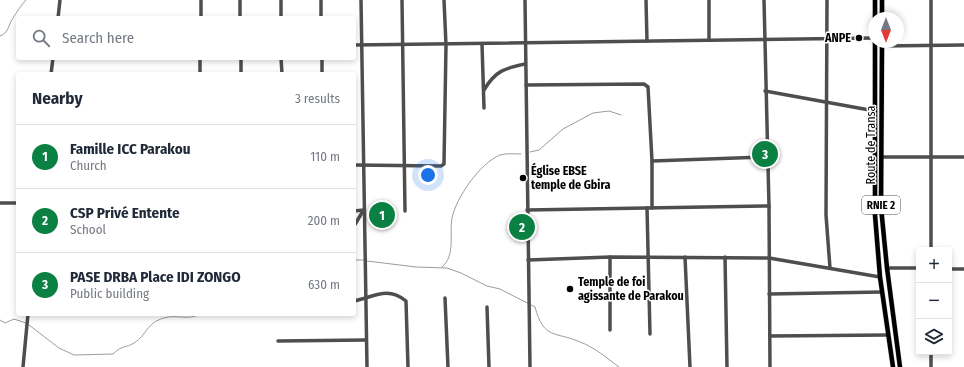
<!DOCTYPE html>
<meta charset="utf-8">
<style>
body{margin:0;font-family:"Fira Sans Condensed",sans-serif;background:#f2f2f3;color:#1f2937}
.controls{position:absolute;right:12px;bottom:12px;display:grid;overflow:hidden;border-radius:4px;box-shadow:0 2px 6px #0003}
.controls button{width:36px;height:36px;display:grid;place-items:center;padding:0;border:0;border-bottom:1px solid #e0e1e3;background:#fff;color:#1f2937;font:20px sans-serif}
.compass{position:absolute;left:868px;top:12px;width:36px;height:36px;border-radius:50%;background:#fff;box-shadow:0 2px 6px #0003;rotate:180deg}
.you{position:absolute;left:428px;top:175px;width:14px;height:14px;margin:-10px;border:3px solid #fff;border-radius:50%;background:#1a73e8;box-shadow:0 0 0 6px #1a73e833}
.badge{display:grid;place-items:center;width:26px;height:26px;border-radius:50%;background:#0b8043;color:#fff;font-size:13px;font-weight:700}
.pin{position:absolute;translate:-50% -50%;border:2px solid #fff;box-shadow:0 1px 4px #0006}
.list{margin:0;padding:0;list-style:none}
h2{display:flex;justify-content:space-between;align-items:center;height:52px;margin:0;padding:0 16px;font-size:17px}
h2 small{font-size:13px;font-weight:400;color:#747a83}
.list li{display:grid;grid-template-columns:26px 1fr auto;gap:12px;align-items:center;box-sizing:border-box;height:64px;padding:0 16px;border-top:1px solid #e0e1e3}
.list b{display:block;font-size:15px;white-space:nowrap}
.list p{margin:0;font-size:13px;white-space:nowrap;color:#747a83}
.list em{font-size:13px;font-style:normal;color:#747a83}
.icon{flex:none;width:22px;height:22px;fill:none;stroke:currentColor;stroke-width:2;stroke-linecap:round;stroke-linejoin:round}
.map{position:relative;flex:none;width:964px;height:367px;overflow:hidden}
.search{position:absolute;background:#fff;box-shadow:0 2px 6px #0003;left:16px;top:16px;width:340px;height:44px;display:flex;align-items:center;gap:10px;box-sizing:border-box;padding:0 14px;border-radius:4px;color:#747a83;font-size:15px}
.panel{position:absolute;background:#fff;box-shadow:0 2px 6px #0003;left:16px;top:72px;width:340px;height:244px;border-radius:4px}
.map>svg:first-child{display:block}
</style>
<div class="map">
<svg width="964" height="367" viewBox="0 0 964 367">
<rect width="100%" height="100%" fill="#fff"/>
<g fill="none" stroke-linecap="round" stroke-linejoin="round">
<g stroke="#9c9c9c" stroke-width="1">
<path d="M0,36C9,33 8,25 13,18C17,12 21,5 26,0"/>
<path d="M530,152L539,150L563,129L593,113L609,111L621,115"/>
<path d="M354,260H364"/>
<path d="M367,261L416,267L447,268L461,273L487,286L500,289L535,307C544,340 555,331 580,342C594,347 607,358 619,367"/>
<path d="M442,267C456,255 449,235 452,218C456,198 480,163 500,155C506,153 515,154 521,154"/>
<path d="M0,320L5,323L14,319L26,323"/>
<path d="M29,325L59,348L74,355L113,354C122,345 126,348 134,343C147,335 146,323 164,318C176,314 189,321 200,314"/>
</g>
<g stroke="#dbdbdb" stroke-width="5.5">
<g id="major">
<path d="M875,0V18"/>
<path d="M882,0V18"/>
<path d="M875,42V215L880,277L893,367"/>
<path d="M882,42L881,207L887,268L900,367"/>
</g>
</g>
<g stroke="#4e4e4e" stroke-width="3.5">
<path d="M201,0V18"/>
<path d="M240,0V18"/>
<path d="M281,0V18"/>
<path d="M321,0V18"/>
<path d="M361,0L367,367"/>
<path d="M402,0L405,211"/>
<path d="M525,0L530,367"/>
<path d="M646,0L647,41"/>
<path d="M764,0L769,206L770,367"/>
<path d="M827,0L826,215L830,268"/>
<path d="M58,18L60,0"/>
<path d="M709,40V0"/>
<path d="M482,44L484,108"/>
<path d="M354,45L874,38"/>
<path d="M882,46L964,45"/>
<path d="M241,58V74"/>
<path d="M281,58L282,74"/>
<path d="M322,58V74"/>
<path d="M51,74L53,58"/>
<path d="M200,74V58"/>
<path d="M526,85L644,84L648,87L652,161V208"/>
<path d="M484,90C495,71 505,68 525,64"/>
<path d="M765,91L875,111"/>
<path d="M881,157H964"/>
<path d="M652,161L767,157"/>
<path d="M354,165L441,166L444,164L446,45L444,0"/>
<path d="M0,203H18"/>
<path d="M647,208L650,334"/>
<path d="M527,210L769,206"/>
<path d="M354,211L364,210"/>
<path d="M354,226L363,211"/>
<path d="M931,250V0"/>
<path d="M610,257V330"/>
<path d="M685,257L690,367"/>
<path d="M725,257L727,367"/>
<path d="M528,260L610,257L769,258L880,277"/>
<path d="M887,268H919"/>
<path d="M949,269H964"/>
<path d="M769,294L882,292"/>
<path d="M445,298L448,367"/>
<path d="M354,301C374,297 387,286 406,301L408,367"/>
<path d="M487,307L489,367"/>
<path d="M770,336L888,335"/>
<path d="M278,341L366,340"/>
<path d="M23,367L28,314"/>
<path d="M931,367V352"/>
</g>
<use href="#major" stroke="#000" stroke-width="4.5"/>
</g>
<g fill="#000" stroke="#fff" stroke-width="1.5">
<circle cx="859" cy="38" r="4"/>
<circle cx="523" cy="178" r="4"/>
<circle cx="570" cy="289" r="4"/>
</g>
<g text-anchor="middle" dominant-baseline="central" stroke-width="3" stroke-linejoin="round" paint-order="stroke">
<rect fill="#fff" stroke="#4c4c4c" stroke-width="1" x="862" y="196" width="38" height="18" rx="3"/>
<g font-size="11" font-weight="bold" fill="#000">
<text x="881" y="205">RNIE 2</text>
</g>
<g font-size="12" font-weight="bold" fill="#000" stroke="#fff" text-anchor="start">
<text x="851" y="38" text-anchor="end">ANPE</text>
<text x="531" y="171">Église EBSE<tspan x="531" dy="14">temple de Gbira</tspan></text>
<text x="578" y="282">Temple de foi<tspan x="578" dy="14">agissante de Parakou</tspan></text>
</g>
<g font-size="12" fill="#000" stroke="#fff">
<text transform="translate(871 145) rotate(-90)">Route de Transa</text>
</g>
</g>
</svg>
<div class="controls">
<button>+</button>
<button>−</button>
<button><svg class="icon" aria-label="layers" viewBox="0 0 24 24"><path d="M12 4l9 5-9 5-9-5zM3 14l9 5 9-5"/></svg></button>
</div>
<svg class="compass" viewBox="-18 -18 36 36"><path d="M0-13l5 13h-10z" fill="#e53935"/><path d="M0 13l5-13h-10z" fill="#747a83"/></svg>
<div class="you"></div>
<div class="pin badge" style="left:382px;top:215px">1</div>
<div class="pin badge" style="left:522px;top:227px">2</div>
<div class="pin badge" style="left:765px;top:154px">3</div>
<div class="search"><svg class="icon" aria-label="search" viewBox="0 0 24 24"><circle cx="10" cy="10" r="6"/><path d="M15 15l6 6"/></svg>Search here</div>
<section class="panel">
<h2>Nearby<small>3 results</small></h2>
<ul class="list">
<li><span class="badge">1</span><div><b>Famille ICC Parakou</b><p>Church</p></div><em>110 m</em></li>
<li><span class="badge">2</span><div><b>CSP Privé Entente</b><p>School</p></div><em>200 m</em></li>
<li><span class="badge">3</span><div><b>PASE DRBA Place IDI ZONGO</b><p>Public building</p></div><em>630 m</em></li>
</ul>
</section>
</div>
